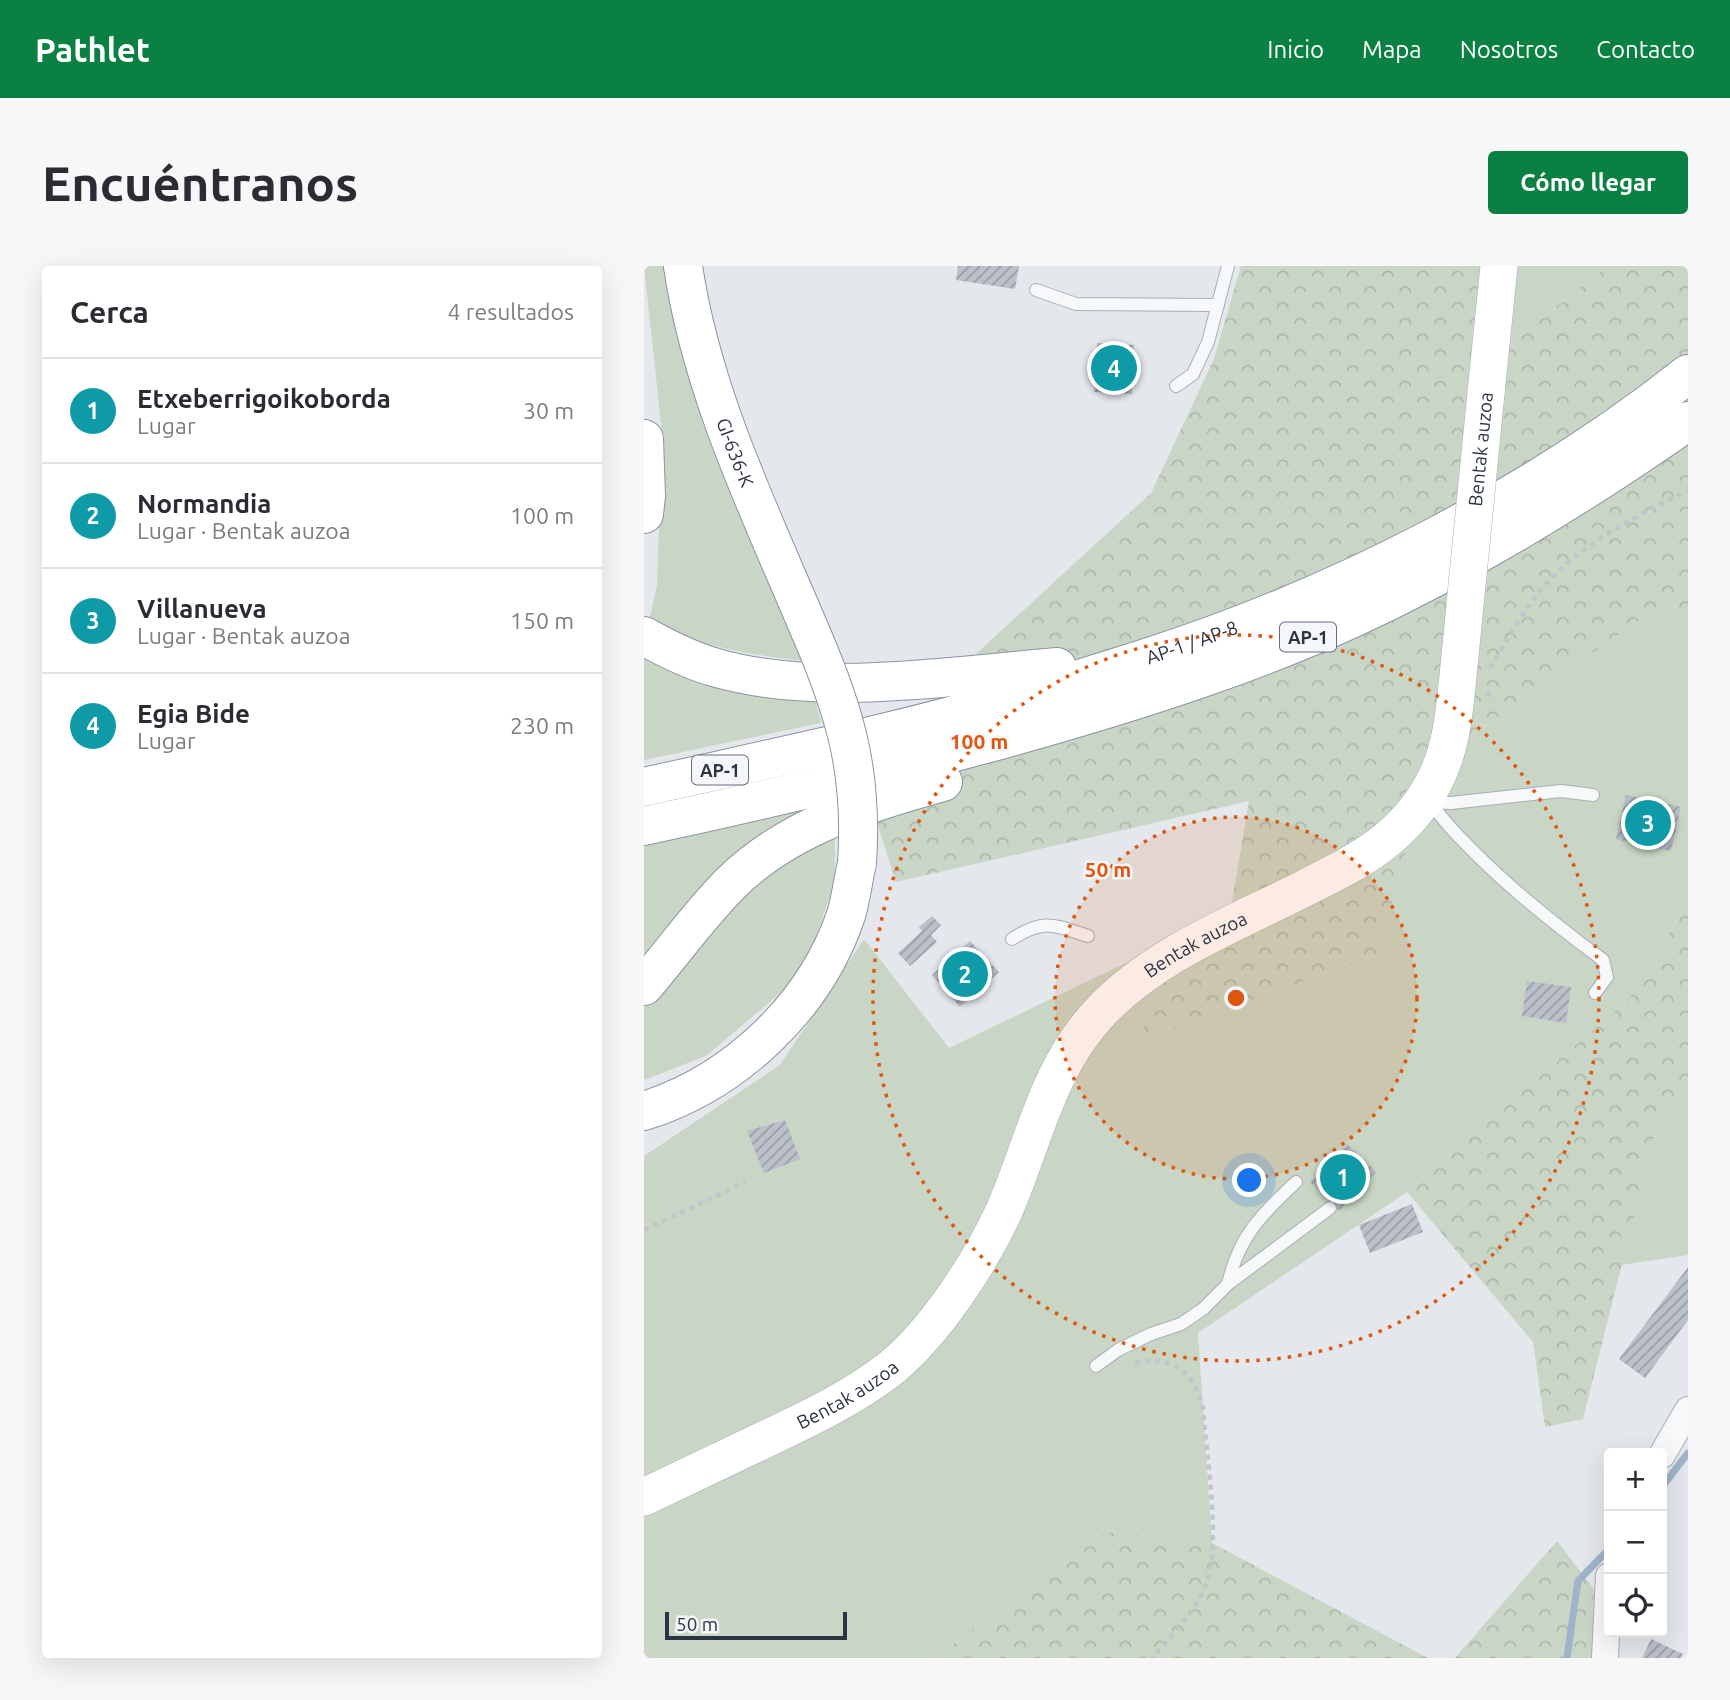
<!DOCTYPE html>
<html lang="es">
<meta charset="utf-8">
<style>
body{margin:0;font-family:Ubuntu,sans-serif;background:#f7f7f7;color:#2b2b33}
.controls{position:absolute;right:21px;bottom:21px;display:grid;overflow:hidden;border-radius:7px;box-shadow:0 7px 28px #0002}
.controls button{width:63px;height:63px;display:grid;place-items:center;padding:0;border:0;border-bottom:2px solid #e1e1e2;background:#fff;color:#2b2b33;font:35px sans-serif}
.scale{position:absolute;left:21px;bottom:18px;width:182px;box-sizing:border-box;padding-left:7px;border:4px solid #2b3445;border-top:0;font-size:19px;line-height:24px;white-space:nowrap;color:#2b3445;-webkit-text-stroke:5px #f4f6f9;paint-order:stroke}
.you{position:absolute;left:606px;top:915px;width:24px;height:24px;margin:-18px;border:5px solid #fff;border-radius:50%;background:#1a73e8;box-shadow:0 0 0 10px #1a73e833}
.badge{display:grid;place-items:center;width:46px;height:46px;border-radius:50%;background:#0b8043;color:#fff;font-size:23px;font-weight:700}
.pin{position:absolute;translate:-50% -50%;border:4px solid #fff;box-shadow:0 2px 7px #0006}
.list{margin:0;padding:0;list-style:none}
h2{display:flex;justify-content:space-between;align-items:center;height:91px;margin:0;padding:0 28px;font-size:30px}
h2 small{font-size:23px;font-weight:400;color:#7c7c81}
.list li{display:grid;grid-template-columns:46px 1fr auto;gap:21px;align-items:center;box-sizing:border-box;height:105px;padding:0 28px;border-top:2px solid #e1e1e2}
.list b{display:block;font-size:26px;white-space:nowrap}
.list p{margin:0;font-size:23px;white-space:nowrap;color:#7c7c81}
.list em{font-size:23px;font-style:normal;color:#7c7c81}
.icon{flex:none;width:38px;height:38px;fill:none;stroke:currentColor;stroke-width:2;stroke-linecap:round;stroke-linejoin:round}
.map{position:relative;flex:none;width:1044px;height:1392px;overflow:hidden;border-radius:7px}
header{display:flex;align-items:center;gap:42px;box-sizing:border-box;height:98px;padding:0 35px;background:#0b8043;color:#fff}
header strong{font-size:33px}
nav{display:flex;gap:38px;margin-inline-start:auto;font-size:24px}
.intro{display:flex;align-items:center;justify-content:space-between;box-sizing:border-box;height:168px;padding:0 42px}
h1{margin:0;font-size:49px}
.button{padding:18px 32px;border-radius:7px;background:#0b8043;color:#fff;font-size:24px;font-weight:700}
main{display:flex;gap:42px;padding:0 42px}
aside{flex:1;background:#fff;border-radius:7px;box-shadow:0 7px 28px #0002}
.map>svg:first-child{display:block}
</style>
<header>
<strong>Pathlet</strong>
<nav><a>Inicio</a><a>Mapa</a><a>Nosotros</a><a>Contacto</a></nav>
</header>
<div class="intro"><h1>Encuéntranos</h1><a class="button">Cómo llegar</a></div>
<main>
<aside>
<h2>Cerca<small>4 resultados</small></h2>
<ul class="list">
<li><span class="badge" style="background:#0f9aa8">1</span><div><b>Etxeberrigoikoborda</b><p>Lugar</p></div><em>30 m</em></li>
<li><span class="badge" style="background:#0f9aa8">2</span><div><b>Normandia</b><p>Lugar · Bentak auzoa</p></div><em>100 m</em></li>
<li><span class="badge" style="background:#0f9aa8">3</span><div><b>Villanueva</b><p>Lugar · Bentak auzoa</p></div><em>150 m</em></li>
<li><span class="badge" style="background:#0f9aa8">4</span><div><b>Egia Bide</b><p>Lugar</p></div><em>230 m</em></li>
</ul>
</aside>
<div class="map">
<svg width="1044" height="1392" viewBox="0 0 1044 1392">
<defs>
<pattern id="forest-crowns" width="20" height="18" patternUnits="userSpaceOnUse" patternTransform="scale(1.75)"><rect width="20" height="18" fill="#c9d6c5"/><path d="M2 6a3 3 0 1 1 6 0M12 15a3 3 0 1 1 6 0" fill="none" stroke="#adb8ab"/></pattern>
<pattern id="building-hatch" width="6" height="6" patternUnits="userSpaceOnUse" patternTransform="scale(1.75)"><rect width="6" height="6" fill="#bbc0ca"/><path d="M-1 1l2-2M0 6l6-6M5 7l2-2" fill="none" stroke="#989da6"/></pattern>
</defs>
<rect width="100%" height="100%" fill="#e4e7ec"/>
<g fill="#c9d6c5">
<path d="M0,0H22L30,45L59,157L119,304L160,395C108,389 49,381 6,351L13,319L18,167Z"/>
<path d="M841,0H963L864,80Z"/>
<path d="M1024,335L1044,351V636L985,733L763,926L554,1067L568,1277L463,1266L290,1392H0V890L136,799L220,673L305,782L769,559L837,463Z"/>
<path d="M0,388L164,426L172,437L177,457L0,494Z"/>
<path d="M191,537V615L160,707L62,790L0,814V580Z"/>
<path d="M1044,827V989L977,999L1013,858Z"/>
</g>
<g fill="url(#forest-crowns)">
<path d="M597,0H841L864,80L963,0H1044V351L1024,335L837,463L769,559L733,689L495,775L518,715L586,648L605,535L252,616L230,547L333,387L507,227L570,93Z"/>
<path d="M1044,636V827L1013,858L939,1153L901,1161L889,1076L763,926L985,733Z"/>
<path d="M463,1266L568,1277L784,1392H290Z"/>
<path d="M913,1275L950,1323L948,1392H811Z"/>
</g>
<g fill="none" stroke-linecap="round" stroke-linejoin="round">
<g stroke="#9fb4cc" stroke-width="7">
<path d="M1018,1221L1044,1187"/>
<path d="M923,1392L934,1315L965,1283"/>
</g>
</g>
<g fill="url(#building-hatch)">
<path d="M314,0H375L371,23L312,14Z"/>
<path d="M453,77L490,79L488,128L450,126Z"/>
<path d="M982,529L1037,541L1027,585L972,573Z"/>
<path d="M288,650L297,659L287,669L293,676L266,700L254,687L278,665L275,661Z"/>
<path d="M326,675L355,706L316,741L288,709Z"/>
<path d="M883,715L927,721L922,757L878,750Z"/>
<path d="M141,854L156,893L120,907L103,865Z"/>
<path d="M703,878L732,906L695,944L666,916Z"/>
<path d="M768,938L779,966L726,987L715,959Z"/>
<path d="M1044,1001V1054L1001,1112L975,1093Z"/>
<path d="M1007,1373L1039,1388L1037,1392H998Z"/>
</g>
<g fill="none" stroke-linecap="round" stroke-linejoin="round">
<g stroke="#a9aeb7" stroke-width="14">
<g id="service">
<path d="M392,24L432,38L574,39"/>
<path d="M532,120L549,108L564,76L584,0"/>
<path d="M782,536L807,537L917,525L949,529"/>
<path d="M788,538C800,556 815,571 831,587C871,627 914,661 959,694L963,711L951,727"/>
<path d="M368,673C400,652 410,659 444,670"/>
<path d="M584,1018C595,970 617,949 652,916"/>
<path d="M452,1100L474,1084L507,1068L537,1058L559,1043L584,1018L686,942"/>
</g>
</g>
<g stroke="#a9aeb7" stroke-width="28">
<g id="minor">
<path d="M1018,1189L1044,1144"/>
<path d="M961,1392L965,1310"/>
</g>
</g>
<g stroke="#a9aeb7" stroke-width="38">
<g id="secondary">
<path d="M842,127L855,0"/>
<path id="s1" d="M0,1231C42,1211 84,1191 126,1171C168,1151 210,1131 247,1102C291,1066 336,997 360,945C391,874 402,804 457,745C511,689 585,660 653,626C711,597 761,574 791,514C806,485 810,451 813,420"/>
</g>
</g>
<g stroke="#8b94a3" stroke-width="40">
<g id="trunk">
<path id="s2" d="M39,0C58,129 117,248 167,367"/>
<path d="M0,173L2,230L0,248"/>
<path d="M0,845C91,816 171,741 202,649C207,633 209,614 213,597"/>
</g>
</g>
<g stroke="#8b94a3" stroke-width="40">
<g id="motorway">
<path d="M0,370C23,383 47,395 73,402C174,431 309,410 413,401"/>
<path id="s3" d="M0,521C80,503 160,486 239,467C327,446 415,420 502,392C690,332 889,231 1044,108"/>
<path d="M0,560C135,531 269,499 402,461C506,431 608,398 707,353C826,298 937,230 1044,155"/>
<path d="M0,720C29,686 56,648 87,617C145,560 223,537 299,516"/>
</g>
</g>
<g stroke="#c2c5cb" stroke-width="4.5" stroke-dasharray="5 5" stroke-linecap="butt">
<path d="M846,402C862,377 877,348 896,325C930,282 994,248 1044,225"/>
<path d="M843,426L850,434"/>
<path d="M0,964L101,916"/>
<path d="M491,1097C528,1088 551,1107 559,1142C562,1188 579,1283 560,1323C548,1349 526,1371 508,1392"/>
</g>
<use href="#service" stroke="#f7f8fa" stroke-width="12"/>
<use href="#minor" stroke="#f7f8fa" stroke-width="26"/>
<use href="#secondary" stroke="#fff" stroke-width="37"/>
<use href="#trunk" stroke="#fff" stroke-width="38"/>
<use href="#motorway" stroke="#fff" stroke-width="38"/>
<g stroke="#a9aeb7" stroke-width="38" stroke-linecap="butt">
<g id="secondary-bridge">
<path id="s4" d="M813,420L842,127"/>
</g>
</g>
<g stroke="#8b94a3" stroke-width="40" stroke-linecap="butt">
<path id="trunk-bridge" d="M167,367C202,448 219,508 213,597"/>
</g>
<use href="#secondary-bridge" stroke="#fff" stroke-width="37"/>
<use href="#trunk-bridge" stroke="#fff" stroke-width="38"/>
</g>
<circle cx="592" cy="732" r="181" fill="#df570f" fill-opacity=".12"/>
<g fill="none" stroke="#df570f" stroke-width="3.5" stroke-dasharray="3.5 7">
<circle cx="592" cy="732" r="181"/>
<circle cx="592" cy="732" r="363"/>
</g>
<g text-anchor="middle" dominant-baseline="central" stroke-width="5" stroke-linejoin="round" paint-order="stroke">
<g fill="#f4f6f9" stroke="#676e7b" stroke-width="2">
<rect x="636" y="356.5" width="56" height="29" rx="5"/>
<rect x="48" y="489.5" width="56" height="29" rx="5"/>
</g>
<g font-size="18" font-weight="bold" fill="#2b3445">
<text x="664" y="371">AP-1</text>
<text x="76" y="504">AP-1</text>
</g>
<g font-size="19" fill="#2b3445" stroke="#f4f6f9">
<text stroke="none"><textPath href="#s4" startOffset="238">Bentak auzoa</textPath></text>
<text stroke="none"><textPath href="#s2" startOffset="194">GI-636-K</textPath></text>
<text stroke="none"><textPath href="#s3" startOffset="567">AP-1 / AP-8</textPath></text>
<text stroke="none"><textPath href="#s1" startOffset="814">Bentak auzoa</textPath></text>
<text stroke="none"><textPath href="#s1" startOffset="228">Bentak auzoa</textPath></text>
</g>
</g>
<circle cx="592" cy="732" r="10" fill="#df570f" stroke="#f4f6f9" stroke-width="3.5"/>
<g font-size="21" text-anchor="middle" font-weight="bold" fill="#df570f" stroke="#f4f6f9" stroke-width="5" stroke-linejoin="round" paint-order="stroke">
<text x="335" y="483">100 m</text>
<text x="464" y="611">50 m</text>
</g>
</svg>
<div class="controls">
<button>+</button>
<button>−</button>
<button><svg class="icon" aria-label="locate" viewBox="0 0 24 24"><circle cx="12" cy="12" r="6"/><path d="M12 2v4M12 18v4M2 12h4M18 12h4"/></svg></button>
</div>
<div class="scale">50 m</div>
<div class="you"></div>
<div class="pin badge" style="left:699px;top:911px;background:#0f9aa8">1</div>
<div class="pin badge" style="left:321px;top:708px;background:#0f9aa8">2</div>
<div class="pin badge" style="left:1004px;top:557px;background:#0f9aa8">3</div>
<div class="pin badge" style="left:470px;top:102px;background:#0f9aa8">4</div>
</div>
</main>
